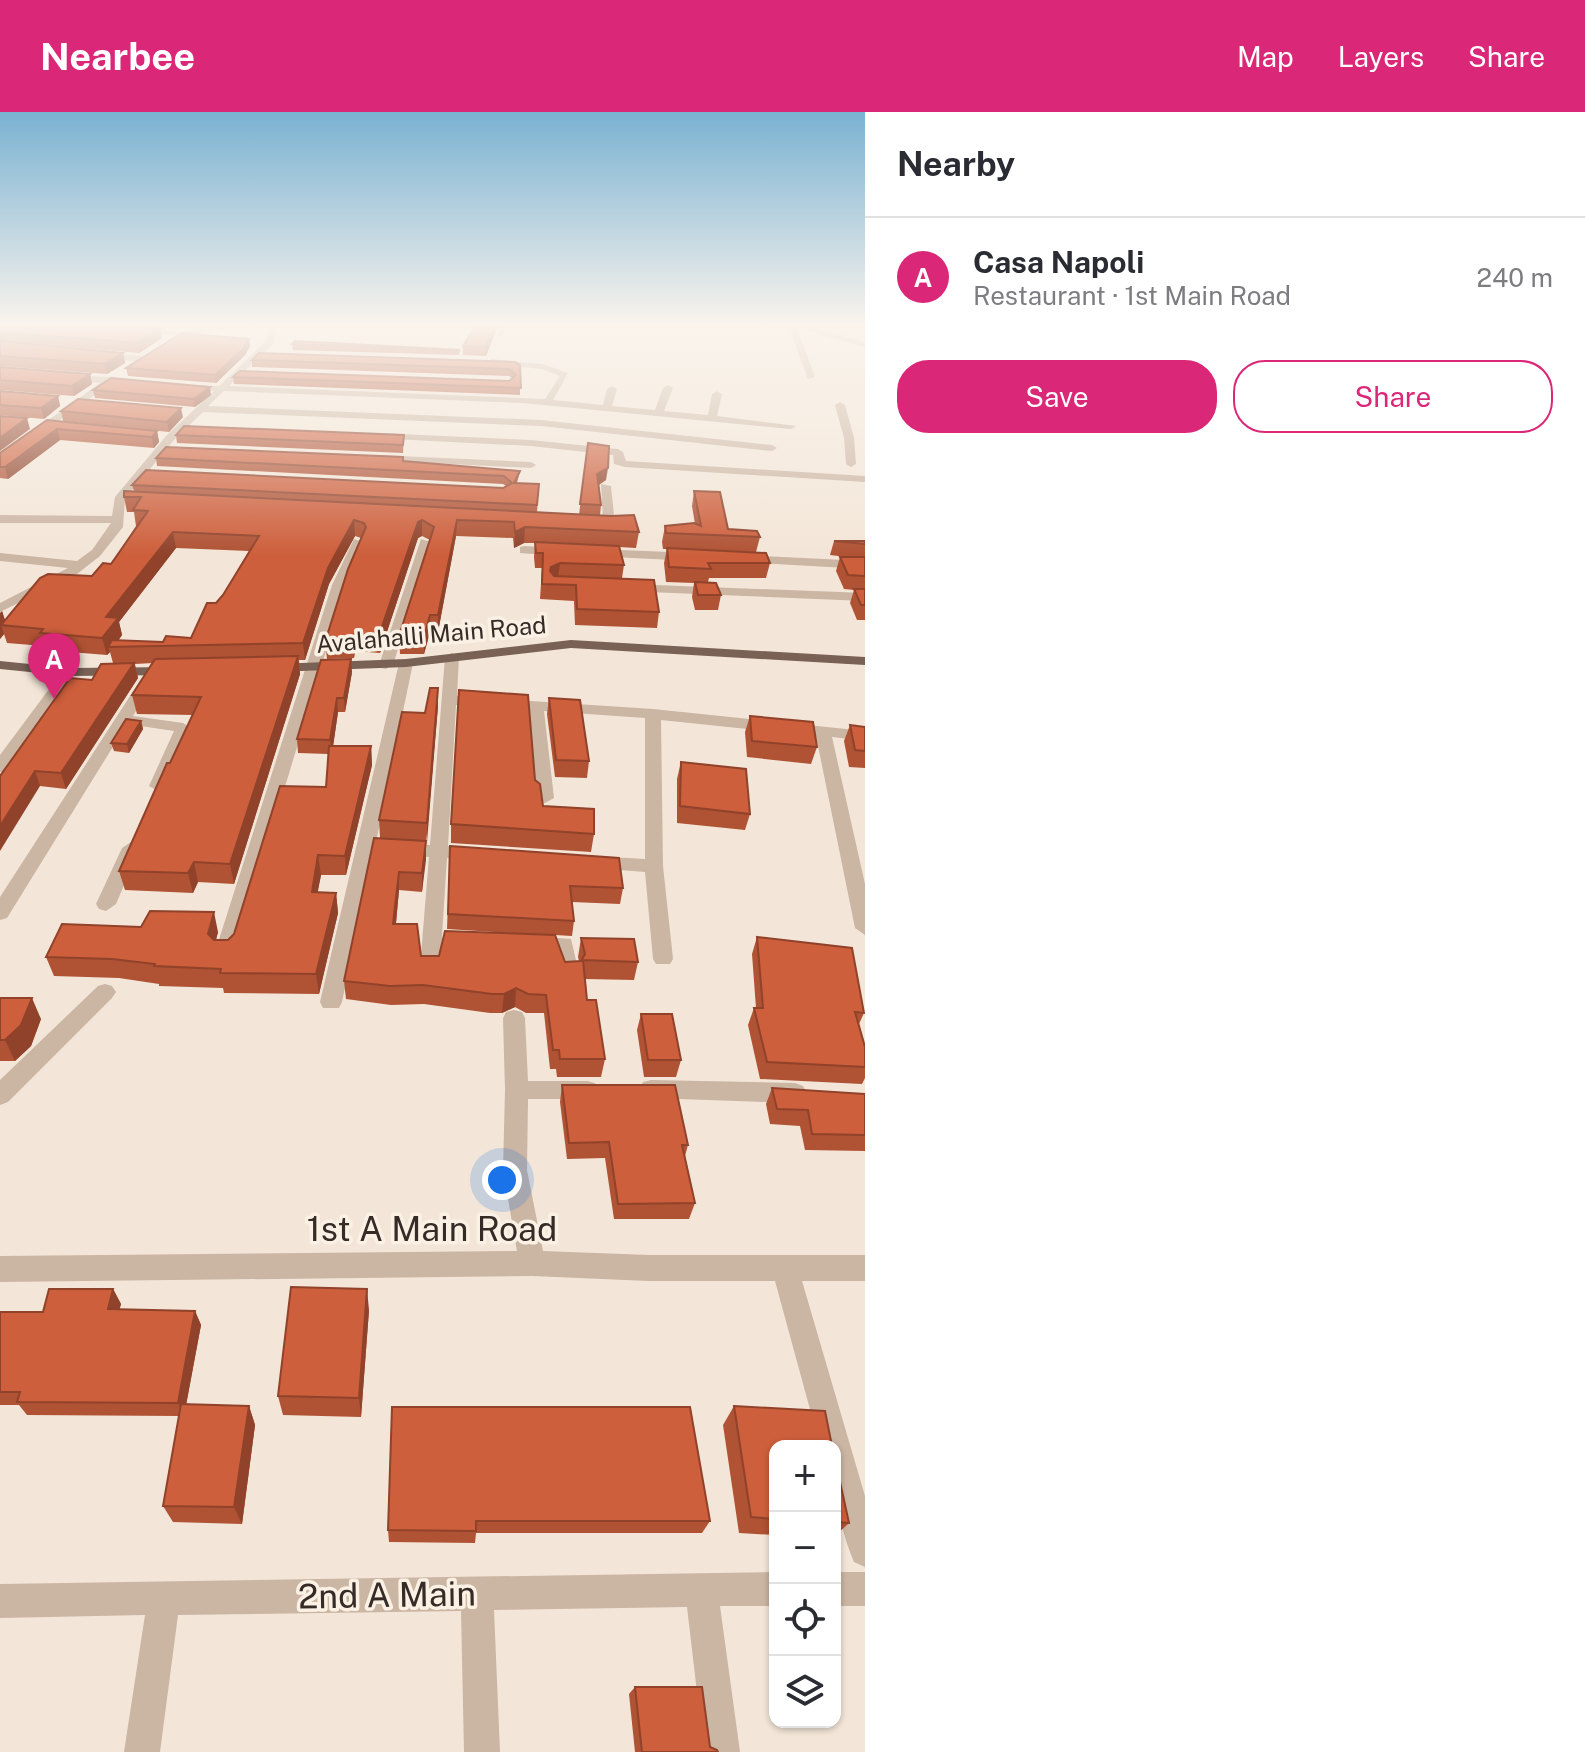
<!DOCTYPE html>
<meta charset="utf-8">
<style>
body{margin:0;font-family:"Public Sans",sans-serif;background:#f7f7f7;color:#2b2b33}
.controls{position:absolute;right:24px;bottom:24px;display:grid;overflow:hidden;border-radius:16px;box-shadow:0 2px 6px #0004}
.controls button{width:72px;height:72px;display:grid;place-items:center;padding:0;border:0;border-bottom:2px solid #e1e1e2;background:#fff;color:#2b2b33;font:40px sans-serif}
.you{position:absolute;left:502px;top:1068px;width:28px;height:28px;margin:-20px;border:6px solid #fff;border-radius:50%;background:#1a73e8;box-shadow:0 0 0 12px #1a73e833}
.badge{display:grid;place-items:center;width:52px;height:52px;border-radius:50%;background:#db2777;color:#fff;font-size:26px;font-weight:700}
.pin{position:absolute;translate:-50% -66px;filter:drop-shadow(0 2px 4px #0008)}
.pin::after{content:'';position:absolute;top:42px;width:28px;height:24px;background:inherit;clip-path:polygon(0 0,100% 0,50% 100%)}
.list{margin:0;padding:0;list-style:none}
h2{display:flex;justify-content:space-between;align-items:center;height:104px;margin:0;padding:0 32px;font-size:34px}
h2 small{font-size:26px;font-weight:400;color:#7c7c81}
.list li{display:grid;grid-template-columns:52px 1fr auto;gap:24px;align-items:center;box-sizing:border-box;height:120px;padding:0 32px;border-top:2px solid #e1e1e2}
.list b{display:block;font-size:30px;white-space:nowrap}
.list p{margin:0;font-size:26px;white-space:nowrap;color:#7c7c81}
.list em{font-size:26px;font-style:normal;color:#7c7c81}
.actions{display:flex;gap:16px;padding:24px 32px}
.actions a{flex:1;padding:18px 0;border:2px solid #db2777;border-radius:32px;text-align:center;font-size:28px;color:#db2777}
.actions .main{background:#db2777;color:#fff}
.icon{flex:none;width:44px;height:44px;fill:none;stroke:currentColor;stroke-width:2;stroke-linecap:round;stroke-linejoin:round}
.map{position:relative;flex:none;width:865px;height:1640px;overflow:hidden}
header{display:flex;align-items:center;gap:48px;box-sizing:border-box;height:112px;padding:0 40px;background:#db2777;color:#fff}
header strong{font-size:38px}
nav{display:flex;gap:44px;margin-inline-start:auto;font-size:28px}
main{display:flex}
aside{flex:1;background:#fff}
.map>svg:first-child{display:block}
</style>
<header>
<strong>Nearbee</strong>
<nav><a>Map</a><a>Layers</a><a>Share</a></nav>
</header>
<main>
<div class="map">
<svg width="865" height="1640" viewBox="0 0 865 1640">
<rect width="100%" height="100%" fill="#f3e6d8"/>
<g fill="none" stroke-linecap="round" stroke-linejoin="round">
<g fill="#cbb5a3" fill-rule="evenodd">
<path d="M74,213L180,220L249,213L180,224Z"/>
<path d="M270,213H278L273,232L229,274L545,287L560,264L542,257L488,252L491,247L543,252L568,261L553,288L603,293L607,277L612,274L617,277L612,294L655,298L663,276L668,273L673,276L664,299L708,303L712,282L717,279L722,282L717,304L796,314L791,317L523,291L224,279L208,294L541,308L772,333L777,336L772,339L541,314L203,300L174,328L125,387L123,415L100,444L77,462L0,500V491L68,456L0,449V441L77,449L92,438L111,411H0V403L112,404L115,385L166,324L214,279L183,278L180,273L219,274L266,229Z"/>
<path d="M501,213H509L501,225L497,223Z"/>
<path d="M788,213H804L865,230V235L797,216L815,265L808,267Z"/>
<path d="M100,240L141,244L145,247L141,250L97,245Z"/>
<path d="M61,263L110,265L135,271L131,274L110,272L0,351V343L100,271L64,268Z"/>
<path d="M840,290L845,293L854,326L856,352L851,355L846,352L844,326L835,293Z"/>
<path d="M376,321L531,328L618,337L623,340L626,349L865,364V370L625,355L614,352L613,343L531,334L372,326V322Z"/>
<path d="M376,343L531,350L536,353L531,356L372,348L371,346Z"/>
<path d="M601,372L611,374L615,413L609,417L586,412L592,408L603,409Z"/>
<path d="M354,427L364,430L346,473L235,840L232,845H218L215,840L332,473Z"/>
<path d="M421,427L431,430L393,553L386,557L381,556L379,553Z"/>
<path d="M524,434L561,436L567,440L561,444L520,441V435Z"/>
<path d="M597,437L693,441L699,445L693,449L593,444V438Z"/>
<path d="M741,443L865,449V457L737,450L735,447Z"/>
<path d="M629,472L865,481V489L624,479V473Z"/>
<path d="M452,541L459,545L457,584L653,597L865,619V629L832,625L865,772V823L855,816L816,624L661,608L663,754L673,847L670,852H656L653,847L645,760L594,756L585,750L594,744L645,747V606L544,599L554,686L545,691L536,686L529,598L456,593L448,734L474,736L483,742L474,748L447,746L440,855L437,860H423L420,855L429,745L373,741L342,890L339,896H323L320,890L399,551L406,547L413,551L376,730L430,733L445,545Z"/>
<path d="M69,556L76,560L6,659L0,660V643L64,557Z"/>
<path d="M148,563L155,567L133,604L183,611L191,616L167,674L158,679L149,674L174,619L127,612L7,806L0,808V785L141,567Z"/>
<path d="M131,730L140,736L116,792L106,799L99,797L96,792L122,736Z"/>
<path d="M531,824L571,827L579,861L576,866H562L555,839L524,836L521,831L524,826Z"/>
<path d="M105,872L112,874L116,880L112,886L8,990L0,993V968L98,874Z"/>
<path d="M514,898L522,900L525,906L528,969H587L595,971L599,978L595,985L587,987H528L527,1058L543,1139L649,1143H865V1169H802L865,1384V1455L854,1450C837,1410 835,1377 835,1334H820L775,1169H649L532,1164L0,1170V1144L517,1139L503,1058L505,978L503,906L506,900Z"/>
<path d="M651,968L795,971L803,974L807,981L803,988L795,991L651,986L643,984L639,977L643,970Z"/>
<path d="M775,1460V1494H720L740,1640H704L687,1495L494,1498L500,1640H464L461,1499L178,1503L160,1640H124L145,1503L0,1506V1472Z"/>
<rect x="835" y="1460" width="30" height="34"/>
</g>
<g fill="#796156" fill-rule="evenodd">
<path d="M571,528L865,545V553L571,536L406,555L275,560L268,556L275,552L406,547Z"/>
<path d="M0,549L69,556L175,555L182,559L175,563L69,564L0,557Z"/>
</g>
</g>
<g fill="#b05234" fill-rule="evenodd">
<path d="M0,213L162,226L139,241L15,230L123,241L125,251L107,262L0,254Z"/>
<path d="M144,213H170L167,215Z"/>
<path d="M498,213L486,244L463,243V234Z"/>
<path d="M249,227L250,234L245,243L216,271L128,264L126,256Z"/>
<path d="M292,232L460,238L459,243L293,238Z"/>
<path d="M252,248L520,253V283L234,272L233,265L509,269L512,266L509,264L252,255Z"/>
<path d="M0,255L90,262L92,272L74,284L0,278Z"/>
<path d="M93,278L211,283L195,295L95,286Z"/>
<path d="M0,279L58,284L60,294L44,307L0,303Z"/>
<path d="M61,299L183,305L169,320L63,309Z"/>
<path d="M47,308L157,319L159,330L154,336L60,328L8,367L0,366V341Z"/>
<path d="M176,323H404L403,341L177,331Z"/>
<path d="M588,331L606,368L599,373L601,393L600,404L639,420L636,436L619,435L624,453L622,466L659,500L657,516L575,513L574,489L540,487L542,456H535L534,445L535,431H524L514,436L513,426L456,424L438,520H430L424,542H400L399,524L430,428L422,424L418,426L380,541L355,539L354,546L327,547L325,530L361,426L355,424L329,472L305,548H299L300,562L234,772L198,770L193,781L125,778L119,759L193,603L137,602L132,583L153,551L135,552L138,566L66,677L40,674L0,664L92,568L113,551L110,540L107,543L45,538L44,534L7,531L4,522L0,527L2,499L5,509L92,464L111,452L136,414L134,400H127L124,385L134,379L132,373L503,376L506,374L503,372L157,354L156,346L403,349L520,359L517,371L539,372L537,400L579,403ZM176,436L249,439L223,483L191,526L163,530L118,529L122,523L119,510Z"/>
<path d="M694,379L728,417L760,425L756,440L770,451L766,466H709L708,470L721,483L718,498H695L692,485L694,471L666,470L664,451L667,437H663L662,430L665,414L695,412L692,394Z"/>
<path d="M834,429H865V508H857L850,491L854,478L844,477L836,459L840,445H847L830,443Z"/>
<path d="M352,560L345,600H338L333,634H371L372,653L346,763H321L317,781H336L338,801L319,882L224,881L223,876L159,874V872L119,866L54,864L46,845L218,820L216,828H228L234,822L326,675L328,642L298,641L297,627Z"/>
<path d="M549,586L589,649L587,666L555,665L547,602Z"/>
<path d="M438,594L422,780L399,778L396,812L421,844H439L544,823L447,817L450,734L623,776L620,792L572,790L574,809L572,824L555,823L565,850L579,849L578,845L581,826L638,850L634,868L585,867L587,888L605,947L601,965H557L556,957H550L544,901H526L515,895L502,901H490L424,892L391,893L346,887L344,869L380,726L379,708L425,601Z"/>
<path d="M750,604L817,635L811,652L747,645L745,620Z"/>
<path d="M141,609L143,617L129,641L114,639L111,631Z"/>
<path d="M850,613L865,615V656L849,655L844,629Z"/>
<path d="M681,650L750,702L745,718L677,711V667Z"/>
<path d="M535,668L543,694L594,722L591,740L451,731V712Z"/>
<path d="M757,825L864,901L859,912L865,935V966L862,972L760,967L748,913L754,896H756L752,842Z"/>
<path d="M0,886L41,907L31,934L15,949H0Z"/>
<path d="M641,902L681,948L676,965H644L637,918Z"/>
<path d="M562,973L688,1033L685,1044L695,1091L689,1107H614L605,1046L567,1047L560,990Z"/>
<path d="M772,976L865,982V1039L805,1038L800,1014L770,1012L766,992Z"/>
<path d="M113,1177L121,1192L119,1197L195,1199L201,1213L186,1293L249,1294L255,1313L242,1412L173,1410L163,1394L179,1304L27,1303L19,1293H0V1200H43Z"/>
<path d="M369,1198L361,1305L283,1303L278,1284Z"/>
<path d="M734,1294L775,1334V1423L739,1421L723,1313Z"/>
<path d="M392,1295L710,1409L702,1421H476L475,1431L389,1430L388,1418Z"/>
<path d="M835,1347L849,1411L835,1424Z"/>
<path d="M635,1575L710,1635L718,1640H635L629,1582Z"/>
</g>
<g fill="#90422a">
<path d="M494,213H498L486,244V235Z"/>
<path d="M161,217L162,226L139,241L137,231Z"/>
<path d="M249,227L250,234L245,243L216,271L215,263Z"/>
<path d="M123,241L125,251L107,262L105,252Z"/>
<path d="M90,262L92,272L74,284L72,274Z"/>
<path d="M210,275L211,283L195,295L194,287Z"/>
<path d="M58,284L60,294L44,307L41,296Z"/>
<path d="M181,296L183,305L169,320L167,310Z"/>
<path d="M27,306L30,317L0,339V326Z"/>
<path d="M57,317L60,328L8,367L5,355Z"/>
<path d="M157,319L159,330L154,336L152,325Z"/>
<path d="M608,356L606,368L596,374L597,362Z"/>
<path d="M354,408L355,424L329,472L305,548L303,531L328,456Z"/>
<path d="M422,408V424L418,426L380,541L379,523L418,410Z"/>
<path d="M457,408L456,424L438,520V503Z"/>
<path d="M525,415L524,431L514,436L515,420Z"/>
<path d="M173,420L176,436L119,510L122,523L113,535H108L110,540L107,543L102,526L106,505Z"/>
<path d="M560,451L558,466L550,470L548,475L551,455Z"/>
<path d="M2,499L7,514L1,513L4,522L0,527V501Z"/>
<path d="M430,503V520L424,542V525Z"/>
<path d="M354,522L355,539L354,546L353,529Z"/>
<path d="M298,544L300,562L234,772L230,752Z"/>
<path d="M351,547L352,560L345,600L344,586Z"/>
<path d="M134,551L138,566L66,677L61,661Z"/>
<path d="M438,576V594L427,730V711Z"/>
<path d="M337,586L338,600L332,642L330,628Z"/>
<path d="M141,609L143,617L129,641L127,632Z"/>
<path d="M371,634L372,653L346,763L345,744Z"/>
<path d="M35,659L40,674L0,739V714Z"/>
<path d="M426,729V748L422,780V761Z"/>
<path d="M318,743L321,763L314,800L312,780Z"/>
<path d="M194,750L198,770L193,781L188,761Z"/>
<path d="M399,760V778L394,831L393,812Z"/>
<path d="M336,781L338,801L319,882L316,862Z"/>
<path d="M214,800L218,820L212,842L208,822Z"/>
<path d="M516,876L515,895L502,901L504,882Z"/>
<path d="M32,886L41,907L31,934L15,949L5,928Z"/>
<path d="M113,1177L121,1192L116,1212L108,1197Z"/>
<path d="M367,1177L369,1198L361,1305L359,1286Z"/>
<path d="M195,1199L201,1213L184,1304L178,1291Z"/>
<path d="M249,1294L255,1313L242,1412L234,1395Z"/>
</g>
<g fill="#cd5f3c" stroke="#90422a" stroke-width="2">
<path d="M0,213H127L161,217L137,231L0,220Z"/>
<path d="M476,213H494L486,235L463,234Z"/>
<path d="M182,221L249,227L244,236L215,263L126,256Z"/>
<path d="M0,229L123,241L105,252L0,244Z"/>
<path d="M295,229L460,238L292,232Z"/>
<path d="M259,241L515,250L520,253L521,276L233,265L240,259L509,269L516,263L509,257L252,248Z"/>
<path d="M0,255L90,262L72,274L0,268Z"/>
<path d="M111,266L210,275L194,287L93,278Z"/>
<path d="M0,279L58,284L41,296L0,293Z"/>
<path d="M78,287L181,296L167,310L61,299Z"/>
<path d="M0,304L27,306L0,326Z"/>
<path d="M47,308L157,319L152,325L57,317L5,355H0V341Z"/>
<path d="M184,314L404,323L403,333L176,323Z"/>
<path d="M588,331L609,334L608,356L597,362L601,393L580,392Z"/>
<path d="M166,335L403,345V349L520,359L514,371L539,372L537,393L132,373L146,358L503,376L512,371L504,364L156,346Z"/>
<path d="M124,379L611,404L634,403L639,420L525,415L515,420L514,410L457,408L438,503H430L424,525L399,524L434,415L422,408L418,410L379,523L354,522L353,529L325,530L348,457L366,415L364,411L354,408L328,456L303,531L108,535L112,528L163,530L166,524L191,526L207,491H216L223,483L259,424L173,420L106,505L118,506L102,526L40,521L43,517L1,513L40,466L48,462L92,464L103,451L111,452L148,399L133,398L141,385H124Z"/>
<path d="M694,379L720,380L728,417L757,419L760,425L666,421L665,414L694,411L701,414Z"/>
<path d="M834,429H865V432Z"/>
<path d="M535,430L619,434L624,453L560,451L551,455L550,459L554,464L654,468L659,500L577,497L576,473L542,472L543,441H536Z"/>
<path d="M667,436L766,441L770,451H708L711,457L669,455Z"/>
<path d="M840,445H865V464L848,463Z"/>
<path d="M695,470L716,471L721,483H698Z"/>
<path d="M854,477H865V493H861Z"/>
<path d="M298,544L230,752L194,750L188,761L119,759L167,651H170L201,585L132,583L155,547Z"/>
<path d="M351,547L344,586H337L330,628L297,627L321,548Z"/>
<path d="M134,551L61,661L35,659L0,714V664L70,566L92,568L101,552Z"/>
<path d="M430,576H438L427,711L379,708L402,600L425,601Z"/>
<path d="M459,578L528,583L535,668L540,672L543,694L594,697V722L451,712Z"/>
<path d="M549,586L580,588L589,649L556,648Z"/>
<path d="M750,604L813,610L817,635L752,629Z"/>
<path d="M126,607L141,609L127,632L111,631Z"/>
<path d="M850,613L865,615V639L855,638Z"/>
<path d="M329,634H371L345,744L318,743L312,780L336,781L316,862L220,861L221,857L154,854L155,852L112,847L46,845L62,812L141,815L150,799L214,800L208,822L214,828H228L234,822L280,674L326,675Z"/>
<path d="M681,650L746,657L750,702L680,694Z"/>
<path d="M374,726L426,729L422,761L399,760L393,812H417L421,844H439L445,819L555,823L565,850L581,849L585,842L581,826L634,827L638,850L583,848L587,888H596L605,947H560L559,938H553L546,883L528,882L516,876L504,882H492L423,873L390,874L344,869Z"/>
<path d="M450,734L619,746L623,776L570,774L574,809L448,802Z"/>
<path d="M757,825L852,836L864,901L855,900L865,935V955L767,950L754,896H763Z"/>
<path d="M0,886H32L21,913L5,928H0Z"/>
<path d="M641,902H672L681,948H648Z"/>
<path d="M562,973H675L688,1033H682L695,1091L618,1092L609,1030L569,1031Z"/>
<path d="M772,976L865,982V1023L812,1022L808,998L777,997Z"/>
<path d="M291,1175L367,1177L359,1286L278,1284Z"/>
<path d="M49,1177H113L108,1197L195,1199L178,1291L17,1290L20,1280H0V1200H43Z"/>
<path d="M181,1292L249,1294L234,1395L163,1394Z"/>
<path d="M734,1294L825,1299L832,1334H775V1407L751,1405Z"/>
<path d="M392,1295H690L710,1409H476V1419L388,1418Z"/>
<path d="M835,1347L849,1411L835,1410Z"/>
<path d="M635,1575H702L710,1635L717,1638L718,1640H642Z"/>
</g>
<linearGradient id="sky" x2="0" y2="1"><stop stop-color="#7ab2d2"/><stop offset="0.48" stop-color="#faf4ed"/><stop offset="1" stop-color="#faf4ed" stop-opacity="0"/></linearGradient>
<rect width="865" height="443" fill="url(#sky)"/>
<g text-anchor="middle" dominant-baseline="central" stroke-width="7" stroke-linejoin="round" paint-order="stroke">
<g font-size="24" fill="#362b26" stroke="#faf0e4">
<text transform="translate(431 522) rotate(-5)">Avalahalli Main Road</text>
</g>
<g font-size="34" fill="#362b26" stroke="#faf0e4">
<text x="432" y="1117">1st A Main Road</text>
<text transform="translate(387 1483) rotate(-1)">2nd A Main</text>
</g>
</g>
</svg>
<div class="controls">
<button>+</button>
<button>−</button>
<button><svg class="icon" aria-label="locate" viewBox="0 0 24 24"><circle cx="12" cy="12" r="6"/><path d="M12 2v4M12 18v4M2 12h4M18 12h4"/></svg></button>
<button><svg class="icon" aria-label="layers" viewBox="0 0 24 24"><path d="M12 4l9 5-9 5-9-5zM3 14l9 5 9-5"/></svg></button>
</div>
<div class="you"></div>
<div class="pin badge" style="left:54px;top:587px">A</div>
</div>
<aside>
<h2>Nearby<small></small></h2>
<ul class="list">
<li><span class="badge">A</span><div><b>Casa Napoli</b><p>Restaurant · 1st Main Road</p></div><em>240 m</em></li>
</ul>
<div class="actions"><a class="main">Save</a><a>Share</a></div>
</aside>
</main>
